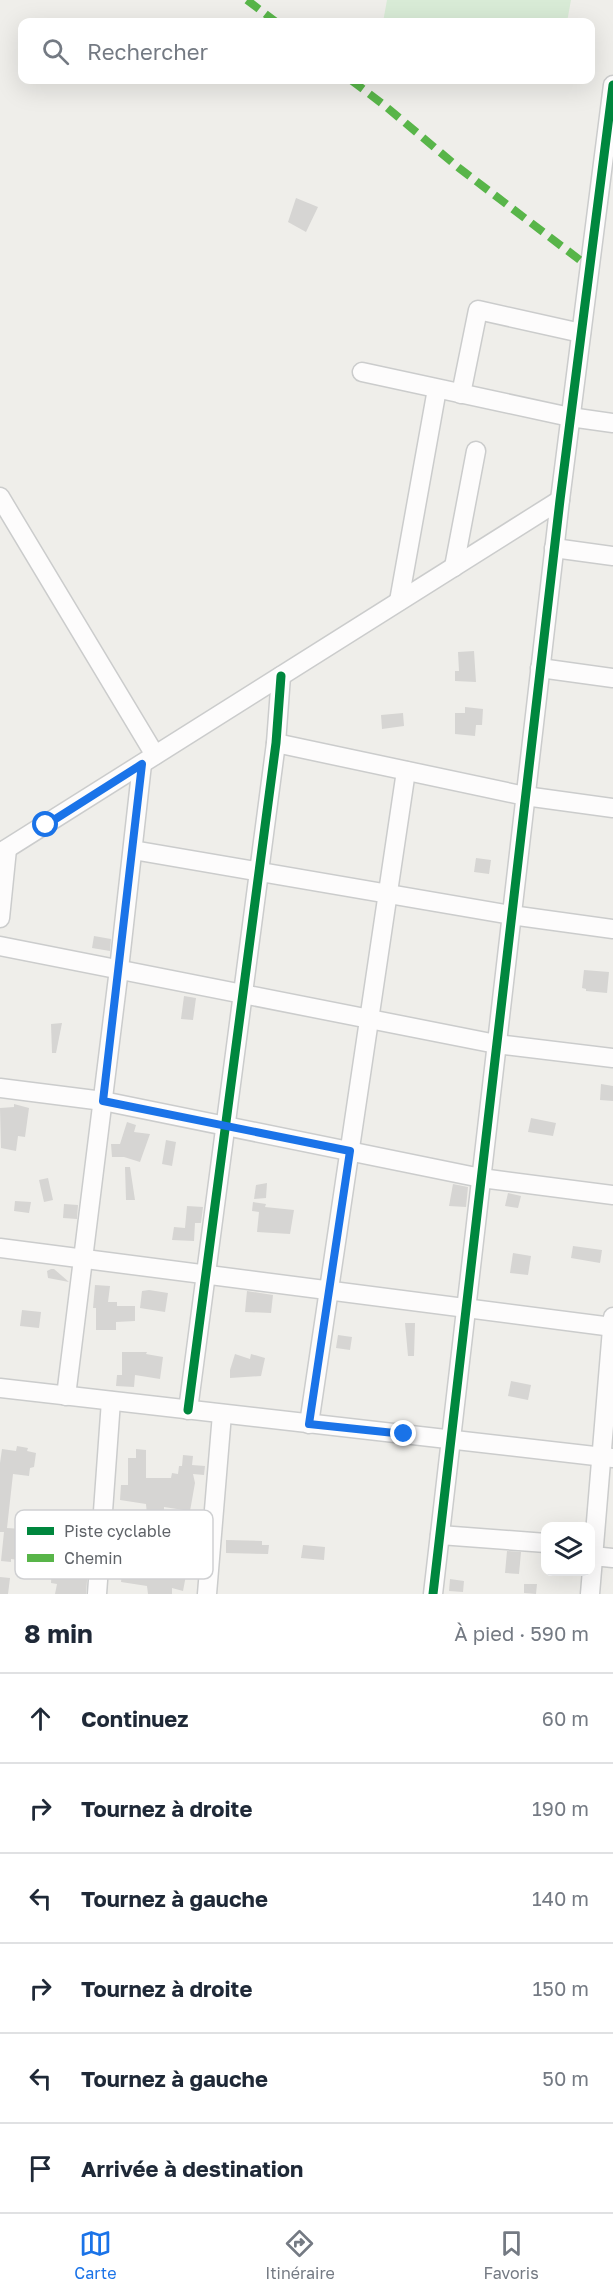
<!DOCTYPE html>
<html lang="fr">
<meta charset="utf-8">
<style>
body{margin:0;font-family:"Golos Text",sans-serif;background:#f2f2f3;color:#1f2937}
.controls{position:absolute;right:18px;bottom:18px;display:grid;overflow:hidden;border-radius:12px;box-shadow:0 6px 24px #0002}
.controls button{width:54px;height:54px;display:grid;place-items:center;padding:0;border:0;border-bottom:2px solid #e0e1e3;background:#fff;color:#1f2937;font:30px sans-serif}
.stop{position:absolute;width:18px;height:18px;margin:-14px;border:4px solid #1a73e8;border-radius:50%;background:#fff}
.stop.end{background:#1a73e8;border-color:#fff;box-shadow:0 2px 6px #0008}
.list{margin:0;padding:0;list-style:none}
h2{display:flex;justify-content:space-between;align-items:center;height:78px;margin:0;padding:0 24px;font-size:26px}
h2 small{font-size:20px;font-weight:400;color:#747a83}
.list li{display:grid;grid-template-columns:39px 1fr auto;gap:18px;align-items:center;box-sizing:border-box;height:90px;padding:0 24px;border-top:2px solid #e0e1e3}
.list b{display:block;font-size:22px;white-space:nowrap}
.list em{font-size:20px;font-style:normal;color:#747a83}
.icon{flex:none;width:33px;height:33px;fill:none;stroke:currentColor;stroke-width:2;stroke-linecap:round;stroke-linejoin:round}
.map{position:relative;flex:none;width:613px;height:1594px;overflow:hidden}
.search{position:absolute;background:#fff;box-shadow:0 6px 24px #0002;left:18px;right:18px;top:18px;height:66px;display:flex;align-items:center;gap:15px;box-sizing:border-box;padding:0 21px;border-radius:12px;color:#747a83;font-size:22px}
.sheet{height:618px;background:#fff}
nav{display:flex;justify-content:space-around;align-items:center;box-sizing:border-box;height:84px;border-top:2px solid #e0e1e3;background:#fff;font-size:16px;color:#747a83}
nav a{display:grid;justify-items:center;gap:3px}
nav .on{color:#1a73e8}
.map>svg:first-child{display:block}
</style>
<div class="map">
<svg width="613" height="1594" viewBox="0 0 613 1594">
<rect width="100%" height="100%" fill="#efeeea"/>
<path fill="#d8ebd6" d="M387,0H571L567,22H383Z"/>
<g fill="#d6d5d3">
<path d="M296,198L318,207L306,232L288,222Z"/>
<path d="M474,651L476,682L455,681V671H459L458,652Z"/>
<path d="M465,707L483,709L482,725H476L475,736L455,734V713H465Z"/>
<path d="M403,713L404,726L382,729L381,715Z"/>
<path d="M476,858L491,860L489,874L474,872Z"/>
<path d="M94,936L111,939L110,951L92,948Z"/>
<path d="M584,970L609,972L607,993L586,991V989L582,988Z"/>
<path d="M184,996L196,998L193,1020L181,1019Z"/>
<path d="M62,1023L56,1053H52L51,1024Z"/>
<path d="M601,1084L613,1086V1101L600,1100Z"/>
<path d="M14,1104L29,1108L25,1137L18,1136L16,1151L1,1148L0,1108L14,1107Z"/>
<path d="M531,1118L556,1123L553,1136L528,1132Z"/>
<path d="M127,1122L136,1125L134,1132L150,1134L140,1162L124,1157H112L111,1144H120Z"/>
<path d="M166,1140L176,1142L172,1166L162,1164Z"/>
<path d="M125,1167H130L135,1200H126Z"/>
<path d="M48,1178L53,1200L44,1202L39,1180Z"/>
<path d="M267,1183L266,1198L254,1199L256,1185Z"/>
<path d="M453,1184L468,1187L466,1207L449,1206Z"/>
<path d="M508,1193L521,1196L518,1208L505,1206Z"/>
<path d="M15,1201L31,1202L29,1213L14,1211Z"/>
<path d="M253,1202L266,1204L265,1207L294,1210L290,1234L257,1232L259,1212L252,1211Z"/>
<path d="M64,1204L78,1205L77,1219L63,1218Z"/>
<path d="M187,1206L203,1207L201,1223H195L194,1241L172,1240L174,1227L185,1228Z"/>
<path d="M573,1246L602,1250L600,1263L571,1258Z"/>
<path d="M513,1253L531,1256L528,1275L510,1273Z"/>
<path d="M51,1269H54L69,1282L48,1278L47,1271Z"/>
<path d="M95,1285L110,1286L108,1302H117V1306H135V1321L116,1322V1330H96V1308H93Z"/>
<path d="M149,1290L168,1293L165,1312L140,1308L142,1291Z"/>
<path d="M247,1291L273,1295L271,1313L245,1312Z"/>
<path d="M22,1310L41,1312L39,1328L20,1326Z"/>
<path d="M405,1323H415L414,1356H408Z"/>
<path d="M338,1335L352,1337L350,1350L336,1348Z"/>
<path d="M122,1352H147L146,1354L163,1357L160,1379L135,1375L134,1387L116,1386L117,1375H122Z"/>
<path d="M235,1354L250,1359L251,1354L265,1358L261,1376L230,1378V1370Z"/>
<path d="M511,1381L531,1385L528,1400L508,1396Z"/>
<path d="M17,1446L28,1448L27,1451L36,1453L34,1467L30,1468L29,1476L13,1474L7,1528L22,1529L19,1560L11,1559V1562L1,1561L4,1532H0V1463L2,1449L16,1451Z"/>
<path d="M136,1449L146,1450V1478H171L172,1473L178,1474L179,1466H182L183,1455L193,1456L192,1465L205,1466L204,1475L193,1474L195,1483L190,1511L164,1507V1515H147L146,1504L120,1500L121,1485H128V1458H136Z"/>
<path d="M58,1521L67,1522L62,1548L89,1554L86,1594H55L57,1584L51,1583L53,1543Z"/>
<path d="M154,1527H201L200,1539L186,1537L181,1551L171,1546L168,1568L187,1570L183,1591L172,1588V1594H148L147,1586L121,1582L122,1573L115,1572L117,1559L153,1565Z"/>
<path d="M226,1540L262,1541V1545H269L268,1554L226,1553Z"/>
<path d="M303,1545L325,1547L324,1560L301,1558Z"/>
<path d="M507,1551L521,1552L519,1574L505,1573Z"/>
<path d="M0,1577L10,1578L8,1594H0Z"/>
<path d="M450,1579L464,1581L463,1592L449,1591Z"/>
<path d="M524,1584H537L536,1594L524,1593Z"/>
</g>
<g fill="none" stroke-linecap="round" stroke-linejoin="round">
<g stroke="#cbcccc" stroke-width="21">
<g id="minor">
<path d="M362,372L570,417L613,423"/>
<path d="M461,394L478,310L581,333"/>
<path d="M0,497L155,755"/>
<path d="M554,548L613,556"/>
<path d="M454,567L476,451"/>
<path d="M399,601L437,389"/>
<path d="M540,668L613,678"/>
<path d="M276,743L525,796L613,808"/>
<path d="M133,850L511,915L613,929"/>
<path d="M0,853L560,500"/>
<path d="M0,918L7,849"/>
<path d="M0,946L496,1044L613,1058"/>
<path d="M0,1088L103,1101L481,1178L613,1195"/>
<path d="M0,1248L613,1327"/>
<path d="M0,1388L613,1458"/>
<path d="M66,1396L119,969L142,764"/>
<path d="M188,1410L276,743L281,676"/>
<path d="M309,1424L406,771"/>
<path d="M440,1535L546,1543"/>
<path d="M593,1556L613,1558"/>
<path d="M97,1594L111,1401"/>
<path d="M207,1594L222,1414"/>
<path d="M433,1594L560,500L613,85"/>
<path d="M590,1594L613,1317"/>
</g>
</g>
<use href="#minor" stroke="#fdfcfc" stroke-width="18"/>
<g stroke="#58b549" stroke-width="8" stroke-dasharray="15 8" stroke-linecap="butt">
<path d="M247,0L276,22"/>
<path d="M351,80L384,105L459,168L589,267"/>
</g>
<g stroke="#fff" stroke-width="13">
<g id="cycleway">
<path d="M188,1410L276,743L281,676"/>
<path d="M433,1594L560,500L613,85"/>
</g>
</g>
<use href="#cycleway" stroke="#00873e" stroke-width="9"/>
</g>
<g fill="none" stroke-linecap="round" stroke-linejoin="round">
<path stroke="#1a73e8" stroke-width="8" d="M46,825L142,764L103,1101L350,1151L309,1424L404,1434"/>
</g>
<rect x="15" y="1510" width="198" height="69" rx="9" fill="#fff" stroke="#cfd0d2" stroke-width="1.5"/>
<rect x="27" y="1527" width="27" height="8" fill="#00873e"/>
<rect x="27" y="1554" width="27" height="8" fill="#58b549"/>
<g font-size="16" fill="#5f6368">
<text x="64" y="1537">Piste cyclable</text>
<text x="64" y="1564">Chemin</text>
</g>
</svg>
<div class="controls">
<button><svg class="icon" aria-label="layers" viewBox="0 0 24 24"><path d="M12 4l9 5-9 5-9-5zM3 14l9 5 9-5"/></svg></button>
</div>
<div class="stop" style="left:46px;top:825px"></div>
<div class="stop end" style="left:404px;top:1434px"></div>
<div class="search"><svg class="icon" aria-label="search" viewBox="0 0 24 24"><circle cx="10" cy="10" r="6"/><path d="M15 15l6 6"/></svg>Rechercher</div>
</div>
<section class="sheet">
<h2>8 min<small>À pied · 590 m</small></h2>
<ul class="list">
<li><svg class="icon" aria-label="ahead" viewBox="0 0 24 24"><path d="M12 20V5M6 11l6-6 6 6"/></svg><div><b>Continuez</b></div><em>60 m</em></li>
<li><svg class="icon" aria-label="right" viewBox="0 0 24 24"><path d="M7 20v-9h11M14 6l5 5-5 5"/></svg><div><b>Tournez à droite</b></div><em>190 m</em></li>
<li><svg class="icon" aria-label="left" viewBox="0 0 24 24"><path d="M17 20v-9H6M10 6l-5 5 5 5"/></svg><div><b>Tournez à gauche</b></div><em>140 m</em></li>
<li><svg class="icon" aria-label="right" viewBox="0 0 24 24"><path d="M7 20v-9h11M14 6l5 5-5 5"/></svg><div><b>Tournez à droite</b></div><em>150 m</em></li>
<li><svg class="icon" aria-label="left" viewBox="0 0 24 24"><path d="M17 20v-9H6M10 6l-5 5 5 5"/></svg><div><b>Tournez à gauche</b></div><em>50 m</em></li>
<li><svg class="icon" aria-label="arrive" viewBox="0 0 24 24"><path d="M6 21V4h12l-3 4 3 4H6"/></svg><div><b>Arrivée à destination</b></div></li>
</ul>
</section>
<nav>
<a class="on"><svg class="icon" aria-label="map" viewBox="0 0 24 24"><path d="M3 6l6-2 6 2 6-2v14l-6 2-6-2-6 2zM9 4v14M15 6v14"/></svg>Carte</a>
<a><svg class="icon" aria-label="directions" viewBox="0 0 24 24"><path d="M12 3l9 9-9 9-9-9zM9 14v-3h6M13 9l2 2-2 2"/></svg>Itinéraire</a>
<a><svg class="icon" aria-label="saved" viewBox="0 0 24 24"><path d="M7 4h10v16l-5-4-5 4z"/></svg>Favoris</a>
</nav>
